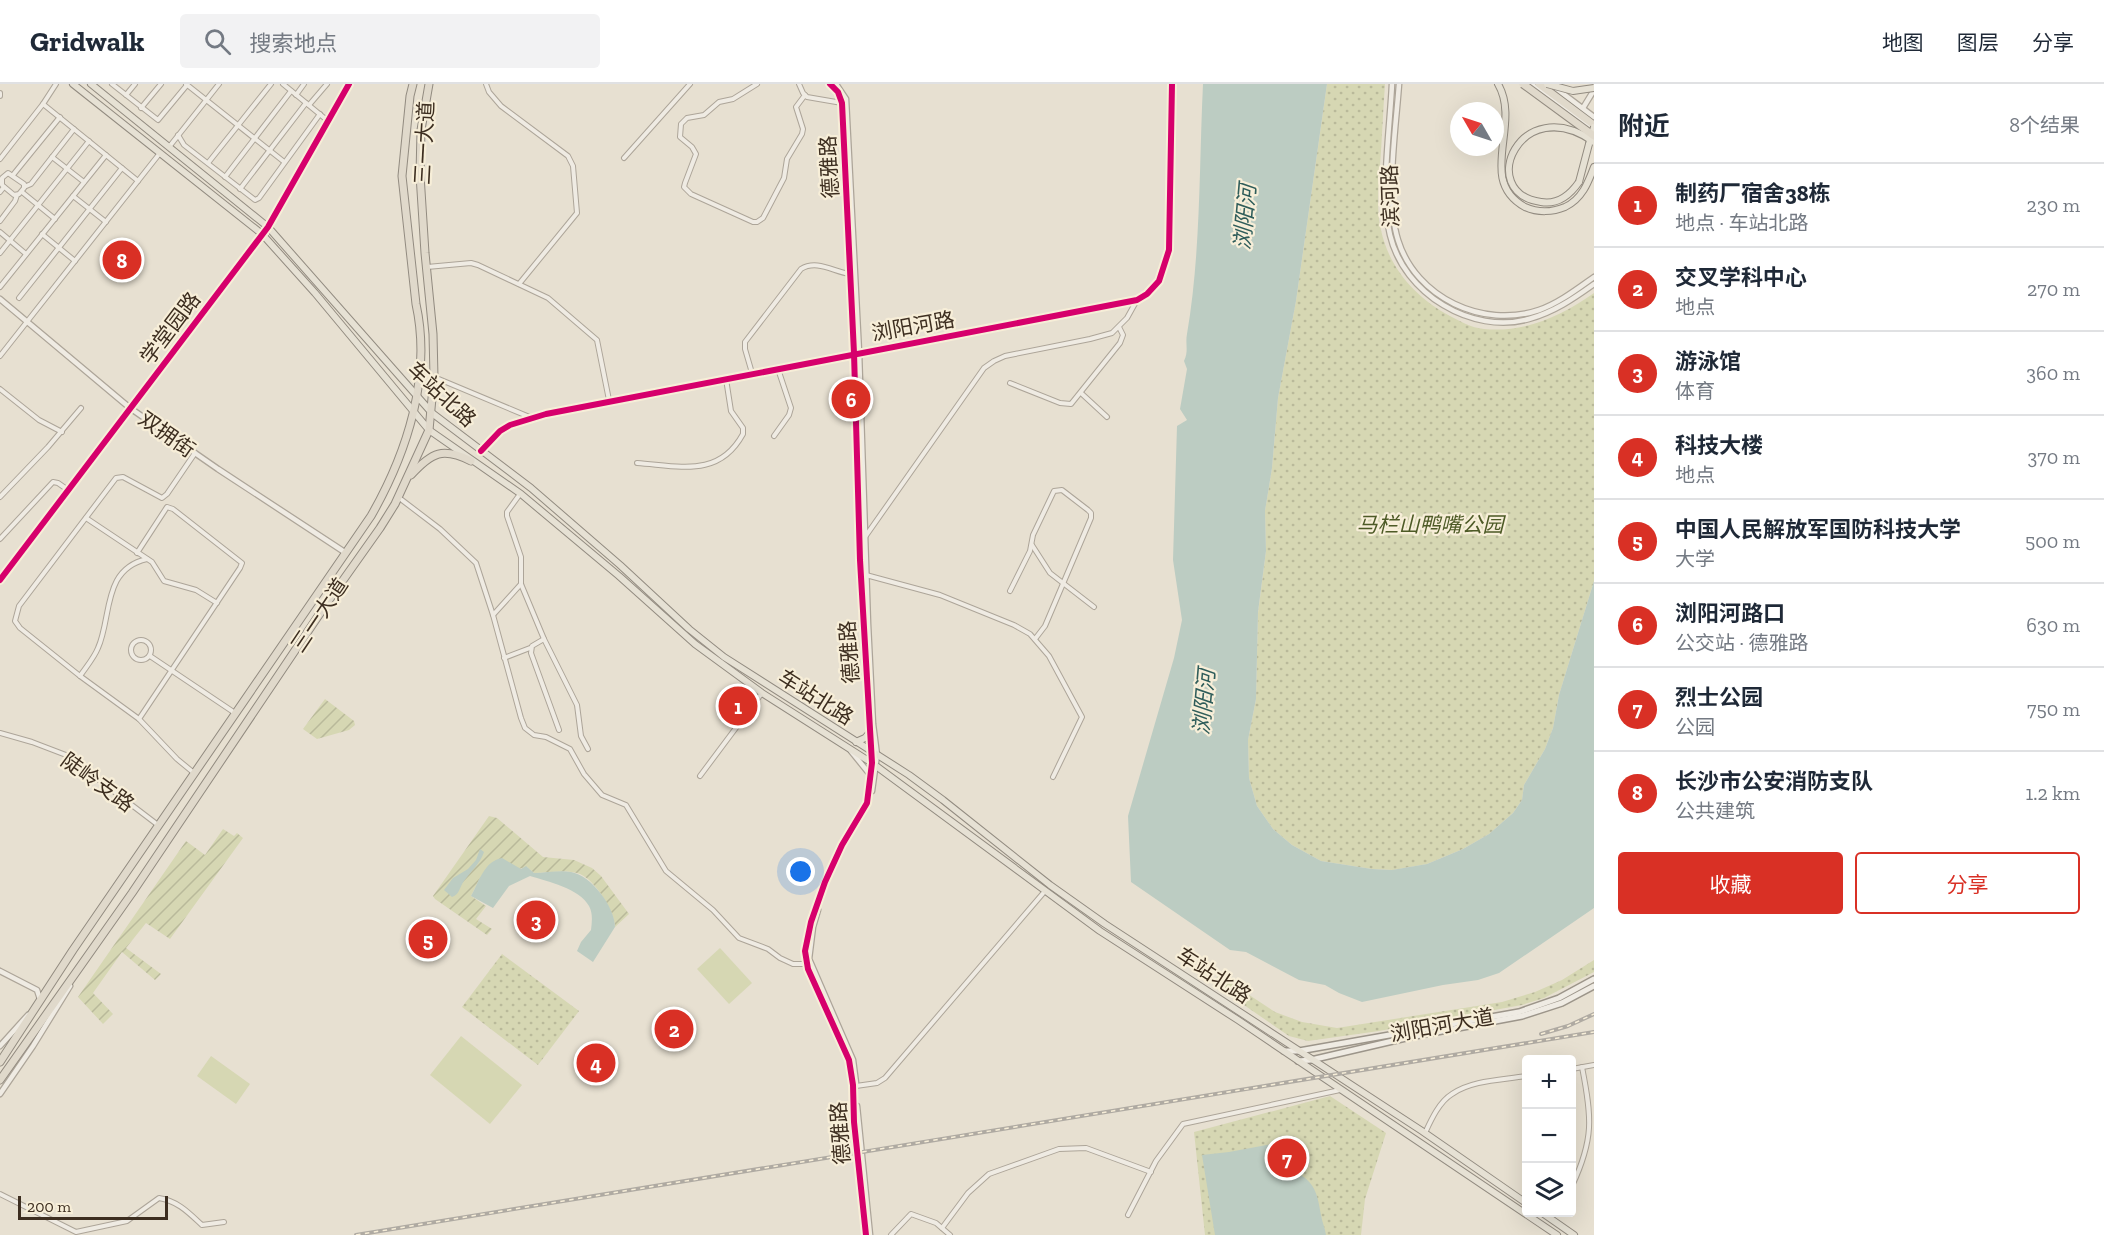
<!DOCTYPE html>
<html lang="zh">
<meta charset="utf-8">
<style>
body{margin:0;font-family:"Zilla Slab","Noto Sans SC",serif;background:#f2f2f3;color:#1f2937}
.controls{position:absolute;right:18px;bottom:18px;display:grid;overflow:hidden;border-radius:6px;box-shadow:0 6px 24px #0002}
.controls button{width:54px;height:54px;display:grid;place-items:center;padding:0;border:0;border-bottom:2px solid #e0e1e3;background:#fff;color:#1f2937;font:30px sans-serif}
.compass{position:absolute;left:1450px;top:18px;width:54px;height:54px;border-radius:50%;background:#fff;box-shadow:0 6px 24px #0002;rotate:309deg}
.scale{position:absolute;left:18px;bottom:15px;width:150px;box-sizing:border-box;padding-left:6px;border:3px solid #3d2e20;border-top:0;font-size:16px;line-height:21px;white-space:nowrap;color:#3d2e20;-webkit-text-stroke:4px #f7eed8;paint-order:stroke}
.you{position:absolute;left:801px;top:788px;width:21px;height:21px;margin:-15px;border:4px solid #fff;border-radius:50%;background:#1a73e8;box-shadow:0 0 0 9px #1a73e833}
.badge{display:grid;place-items:center;width:39px;height:39px;border-radius:50%;background:#d93025;color:#fff;font-size:20px;font-weight:700}
.pin{position:absolute;translate:-50% -50%;border:3px solid #fff;box-shadow:0 2px 6px #0006}
.list{margin:0;padding:0;list-style:none}
h2{display:flex;justify-content:space-between;align-items:center;height:78px;margin:0;padding:0 24px;font-size:26px}
h2 small{font-size:20px;font-weight:400;color:#747a83}
.list li{display:grid;grid-template-columns:39px 1fr auto;gap:18px;align-items:center;box-sizing:border-box;height:84px;padding:0 24px;border-top:2px solid #e0e1e3}
.list b{display:block;font-size:22px;white-space:nowrap}
.list p{margin:0;font-size:20px;white-space:nowrap;color:#747a83}
.list em{font-size:20px;font-style:normal;color:#747a83}
.actions{display:flex;gap:12px;padding:18px 24px}
.actions a{flex:1;padding:14px 0;border:2px solid #d93025;border-radius:6px;text-align:center;font-size:21px;color:#d93025}
.actions .main{background:#d93025;color:#fff}
.icon{flex:none;width:33px;height:33px;fill:none;stroke:currentColor;stroke-width:2;stroke-linecap:round;stroke-linejoin:round}
.map{position:relative;flex:none;width:1594px;height:1151px;overflow:hidden}
header{display:flex;align-items:center;gap:36px;box-sizing:border-box;height:84px;padding:0 30px;background:#fff;border-bottom:2px solid #e0e1e3}
header strong{font-size:28px}
nav{display:flex;gap:33px;margin-inline-start:auto;font-size:21px}
.search{width:420px;height:54px;background:#f2f2f3;display:flex;align-items:center;gap:15px;box-sizing:border-box;padding:0 21px;border-radius:6px;color:#747a83;font-size:22px}
main{display:flex}
aside{flex:1;background:#fff}
.map>svg:first-child{display:block}
</style>
<header>
<strong>Gridwalk</strong>
<div class="search"><svg class="icon" aria-label="search" viewBox="0 0 24 24"><circle cx="10" cy="10" r="6"/><path d="M15 15l6 6"/></svg>搜索地点</div>
<nav><a>地图</a><a>图层</a><a>分享</a></nav>
</header>
<main>
<div class="map">
<svg width="1594" height="1151" viewBox="0 0 1594 1151">
<defs>
<pattern id="park-dots" width="8" height="8" patternUnits="userSpaceOnUse" patternTransform="scale(1.5)"><rect width="8" height="8" fill="#d6d7b3"/><path d="M2 2h.1M6 6h.1" fill="none" stroke="#b9b99a" stroke-width="1.8" stroke-linecap="round"/></pattern>
<pattern id="garden-furrows" width="10" height="10" patternUnits="userSpaceOnUse" patternTransform="scale(1.5)"><rect width="10" height="10" fill="#d6d7b3"/><path d="M-1 1l2-2M0 10L10 0M9 11l2-2" fill="none" stroke="#b9b99a"/></pattern>
</defs>
<rect width="100%" height="100%" fill="#e7e0d1"/>
<g fill="#d6d7b3">
<path d="M720,864L752,899L729,920L697,885Z"/>
<path d="M461,952L522,1001L490,1040L430,991Z"/>
<path d="M211,972L250,1000L236,1020L197,992Z"/>
</g>
<g fill="url(#park-dots)">
<path d="M1327,0H1385C1383,27 1382,55 1380,82C1379,103 1376,125 1381,146C1389,184 1416,214 1450,232C1460,237 1471,244 1484,245C1524,249 1562,232 1594,209V497L1559,611L1553,644L1545,665L1524,701L1522,716L1513,729L1489,750L1463,765L1427,780L1393,786L1372,785L1321,777L1292,761L1273,745L1257,722L1249,694L1248,656L1256,615L1258,529L1266,467L1265,427L1272,384L1278,314L1296,217Z"/>
<path d="M502,870L579,927L538,981L462,923Z"/>
<path d="M1594,876V888L1544,914L1522,921L1379,947L1308,957L1289,952L1212,899L1219,891L1275,928L1302,938L1337,944L1502,918L1535,908L1562,896Z"/>
<path d="M1330,1012L1386,1049L1365,1115L1361,1151H1205L1194,1048Z"/>
</g>
<g fill="url(#garden-furrows)">
<path d="M325,615L354,637L355,641L349,646L317,655L303,645Z"/>
<path d="M489,732L497,734L543,773L574,776L592,784L601,792L629,830L615,843C615,828 595,796 580,790C566,785 549,789 534,789L527,783L480,794L471,812L486,822L476,835L492,845L487,851L435,815L433,812Z"/>
<path d="M223,745L234,752L237,749L243,754L170,855L146,839L126,864L161,890L155,896L122,868L93,909L113,930L103,940L78,913L186,757L205,771Z"/>
</g>
<g fill="#bcccc2">
<path d="M1203,0H1327L1296,217L1278,314L1272,384L1265,427L1266,467L1258,528L1256,615L1248,656L1249,694L1257,722L1273,745L1292,761L1321,777L1372,785L1392,786L1427,780L1463,765L1489,750L1513,729L1522,716L1524,701L1545,665L1553,644L1559,611L1594,497V824L1499,889L1478,896L1443,901L1362,918L1339,909L1325,901L1299,896L1246,868L1230,866L1131,798L1128,732L1174,574L1182,536L1173,476L1177,342L1187,336L1180,325L1187,285L1184,277C1189,267 1185,260 1187,250C1201,168 1199,83 1203,0Z"/>
<path d="M480,765L484,768C480,780 471,787 464,797C459,804 460,810 452,813L444,806L453,794L468,785L476,776Z"/>
<path d="M502,774L521,785L526,782L534,789C546,789 559,786 571,788C591,791 615,823 615,843L593,878L577,867L581,858L591,846C592,838 593,829 589,822C580,805 547,797 530,792L509,802L493,824L471,812C479,798 484,777 502,774Z"/>
<path d="M1293,1056C1298,1068 1294,1078 1298,1090C1316,1098 1318,1114 1321,1131C1322,1138 1325,1144 1326,1151H1215L1202,1071L1229,1068Z"/>
</g>
<g fill="none" stroke-linecap="round" stroke-linejoin="round">
<g stroke="#ada599" stroke-width="6">
<g id="minor">
<path d="M112,0L158,36L187,1"/>
<path d="M186,0L283,77"/>
<path d="M283,0L328,37"/>
<path d="M486,0L489,8L501,22L568,72L573,82L577,129L519,200"/>
<path d="M757,0L733,15L719,18L704,31L687,34L681,40L680,53L692,63L696,70L685,99L684,103L691,110L753,138H757L763,134L784,94L787,75L802,50L803,45L796,23L805,11"/>
<path d="M799,0L803,9L807,13L842,19"/>
<path d="M0,9V12"/>
<path d="M126,11L135,0"/>
<path d="M296,11L304,0"/>
<path d="M43,20L138,97"/>
<path d="M309,21L327,0"/>
<path d="M141,24L161,0"/>
<path d="M178,51L184,61L255,116L259,114L320,30"/>
<path d="M169,63L219,0"/>
<path d="M52,73L84,98"/>
<path d="M624,74L690,0"/>
<path d="M0,75L43,20L56,0"/>
<path d="M208,79L271,0"/>
<path d="M8,89L24,100V104L19,110L14,111L2,101V94Z"/>
<path d="M13,91L60,33"/>
<path d="M225,93L291,7"/>
<path d="M24,103L31,100L74,45"/>
<path d="M240,105L306,19"/>
<path d="M0,108L4,103"/>
<path d="M22,108L55,135"/>
<path d="M73,112L106,138"/>
<path d="M0,137L15,117L17,111"/>
<path d="M0,148L26,170"/>
<path d="M42,150L75,177"/>
<path d="M0,169L89,57"/>
<path d="M427,183L471,179L478,181L548,214L597,256L609,316"/>
<path d="M0,203L106,71"/>
<path d="M19,214L122,84"/>
<path d="M0,272L160,69"/>
<path d="M752,289L745,265V258L801,185C817,175 834,188 850,190"/>
<path d="M434,293L532,334"/>
<path d="M1010,299L1060,319L1071,320L1120,259L1123,251L1119,243"/>
<path d="M0,305L39,336L62,348"/>
<path d="M1081,309L1107,333"/>
<path d="M774,352L789,331L791,324L778,285"/>
<path d="M637,379C680,382 719,394 743,350V344L731,327L726,295"/>
<path d="M520,410L507,428V432L521,473V500L544,555L532,562L531,569L559,646"/>
<path d="M0,413L48,363L81,324"/>
<path d="M398,413L440,445L476,479L493,531L521,634L525,644L534,651L546,653L570,665L584,690L602,711L626,721L666,787L713,826L739,854L768,865L780,874L793,880H807"/>
<path d="M86,434L152,478L164,497L196,506L217,519"/>
<path d="M865,453L984,284L994,277L1005,272L1090,255L1112,249L1127,234L1137,216"/>
<path d="M0,455L53,398L58,399L68,406"/>
<path d="M1032,461L1050,489L1094,523"/>
<path d="M137,469L167,423L173,425L242,479L240,484L139,635"/>
<path d="M866,491L940,511L1014,541L1030,550L1049,572L1082,633L1053,693"/>
<path d="M0,496L130,324"/>
<path d="M1010,507L1030,467L1033,451L1054,407L1062,406L1088,426L1091,429V434L1045,542L1035,555"/>
<path d="M493,531L521,500"/>
<path d="M544,555L577,621L581,652L588,665"/>
<circle cx="141" cy="566" r="10"/>
<path d="M150,572L235,629"/>
<path d="M504,574L530,564"/>
<path d="M80,592C86,583 94,574 98,564C112,533 102,485 147,475"/>
<path d="M0,649L32,658L66,671L158,741"/>
<path d="M194,689L177,675L139,635L80,592L20,544L15,537L19,522L116,394L123,393L162,414L167,410L195,369"/>
<path d="M700,692L762,609"/>
<path d="M1572,985L1594,981"/>
<path d="M856,1002L877,999L885,994L1045,807"/>
<path d="M1425,1049C1431,1036 1439,1018 1452,1010C1472,996 1503,996 1526,992"/>
<path d="M1572,1102C1594,1055 1592,1034 1582,983"/>
<path d="M0,1110L76,1148L127,1137L159,1114C178,1117 189,1129 202,1141L224,1138"/>
<path d="M1128,1131L1156,1077L1183,1040L1340,1006"/>
<path d="M942,1144L968,1109L989,1090L1059,1065L1086,1064L1151,1088"/>
<path d="M891,1151L911,1130L936,1139L950,1151"/>
</g>
</g>
<g stroke="#ada599" stroke-width="7">
<g id="tertiary">
<path d="M830,0L838,8L842,19L854,269L860,476L872,679L867,719L842,761L825,798L811,838L805,867L808,885L849,976L853,1001L854,1038L866,1151"/>
<path d="M836,0L846,15L859,268L868,540L873,640L877,671L872,707"/>
<path d="M1392,0C1390,44 1380,110 1390,151C1404,210 1472,251 1529,235C1554,228 1573,215 1594,200"/>
<path d="M1399,0C1396,44 1385,114 1398,156C1416,214 1483,245 1539,226C1559,219 1577,205 1594,193"/>
<path d="M1531,0L1594,47"/>
<path d="M1553,2L1594,33"/>
<path d="M1583,24L1594,6"/>
<path d="M0,215L130,324L218,385L346,469"/>
<path d="M130,324L268,143L349,0"/>
<path d="M482,367L500,347L510,341L546,330L1137,216L1147,210L1159,197L1169,166L1172,0"/>
<path d="M851,667L872,693"/>
<path d="M818,826L813,843L809,875L853,976L856,999"/>
<path d="M0,887L37,906L40,915"/>
<path d="M0,962L28,931"/>
<path d="M0,1010L33,962L70,902"/>
<path d="M857,1022L870,1151"/>
</g>
</g>
<g stroke="#9c958a" stroke-width="8">
<g id="secondary">
<path d="M1284,967H1299L1519,928L1559,914L1594,895"/>
<path d="M1298,977L1311,976L1410,953L1522,932L1562,919L1594,902"/>
</g>
</g>
<g stroke="#928b80" stroke-width="8">
<g id="primary">
<path d="M73,0L262,150L315,209L429,346L521,410L619,492L695,560L762,609L872,679L1100,847L1238,936L1557,1151"/>
<path d="M91,0L268,143L432,329L531,404L620,481L689,545L724,573L909,691L943,716L1050,801L1105,840L1422,1047L1526,1119"/>
<path d="M1498,0C1522,41 1476,96 1525,123C1538,129 1553,128 1565,123C1582,115 1588,99 1594,83"/>
<path d="M1579,98L1589,60"/>
<path d="M856,658L865,654L871,647"/>
<path d="M1541,1128L1574,1151"/>
</g>
</g>
<g stroke="#928b80" stroke-width="9">
<g id="trunk">
<path d="M1539,0L1594,41"/>
<path d="M411,391C432,368 443,363 471,377"/>
<path d="M0,978L73,866L371,432C407,369 432,293 416,220L402,92L410,12L413,0"/>
<path d="M0,996L132,809L329,516L380,444L395,420L429,346L434,293L433,250L425,169L420,91L421,46L429,0"/>
</g>
</g>
<use href="#minor" stroke="#efebe3" stroke-width="4"/>
<use href="#tertiary" stroke="#efebe3" stroke-width="4.5"/>
<use href="#secondary" stroke="#efebe3" stroke-width="5"/>
<use href="#primary" stroke="#e6e1d4" stroke-width="6"/>
<use href="#trunk" stroke="#e0d9cb" stroke-width="7"/>
<g stroke="#afaaa2" stroke-width="4">
<g id="rail">
<path d="M1541,950L1568,942L1594,930"/>
<path d="M356,1151L1594,948"/>
</g>
</g>
<use href="#rail" stroke="#f7eed8" stroke-width="1.5" stroke-dasharray="4.5" stroke-linecap="butt"/>
<g stroke="#928b80" stroke-width="8" stroke-linecap="butt">
<g id="primary-bridge">
<path d="M1547,0L1573,7L1594,4"/>
<path d="M1589,60L1594,43"/>
<path d="M1579,98C1570,111 1558,121 1541,118C1475,109 1520,6 1594,58"/>
</g>
</g>
<g stroke="#928b80" stroke-width="9" stroke-linecap="butt">
<path id="trunk-bridge" d="M1523,0L1594,52"/>
</g>
<use href="#primary-bridge" stroke="#e6e1d4" stroke-width="6"/>
<use href="#trunk-bridge" stroke="#e0d9cb" stroke-width="7"/>
<g stroke="#f7eed8" stroke-width="10">
<g id="cycleway">
<path d="M830,0L838,8L842,19L854,269L860,476L872,679L867,719L842,761L825,798L811,838L805,867L808,885L849,976L853,1001L854,1038L866,1151"/>
<path d="M481,367L500,347L510,341L546,330L1137,216L1147,210L1159,197L1169,166L1172,0"/>
<path d="M0,496L268,143L349,0"/>
</g>
</g>
<use href="#cycleway" stroke="#d6006c" stroke-width="6"/>
</g>
<g text-anchor="middle" dominant-baseline="central" stroke-width="4.5" stroke-linejoin="round" paint-order="stroke">
<g font-size="21" fill="#3d2e20" stroke="#f7eed8">
<text transform="translate(424 59) rotate(-87)">三一大道</text>
<text transform="translate(829 83) rotate(-93)">德雅路</text>
<text transform="translate(1390 112) rotate(-92)">滨河路</text>
<text transform="translate(913 242) rotate(-10)">浏阳河路</text>
<text transform="translate(170 244) rotate(-53)">学堂园路</text>
<text transform="translate(442 310) rotate(43)">车站北路</text>
<text transform="translate(167 350) rotate(35)">双拥街</text>
<text transform="translate(319 531) rotate(-56)">三一大道</text>
<text transform="translate(849 568) rotate(-94)">德雅路</text>
<text transform="translate(816 613) rotate(32)">车站北路</text>
<text transform="translate(98 698) rotate(36)">陡岭支路</text>
<text transform="translate(1214 891) rotate(33)">车站北路</text>
<text transform="translate(1442 941) rotate(-10)">浏阳河大道</text>
<text transform="translate(840 1049) rotate(-94)">德雅路</text>
</g>
<g font-size="21" font-style="italic" fill="#4d5a26" stroke="#f7eed8">
<text x="1430" y="440">马栏山鸭嘴公园</text>
</g>
<g font-size="22" font-style="italic" fill="#2f5d5a" stroke="#f7eed8">
<text transform="translate(1245 133) rotate(-85)">浏阳河</text>
<text transform="translate(1204 618) rotate(-85)">浏阳河</text>
</g>
</g>
</svg>
<div class="controls">
<button>+</button>
<button>−</button>
<button><svg class="icon" aria-label="layers" viewBox="0 0 24 24"><path d="M12 4l9 5-9 5-9-5zM3 14l9 5 9-5"/></svg></button>
</div>
<svg class="compass" viewBox="-18 -18 36 36"><path d="M0-13l5 13h-10z" fill="#e53935"/><path d="M0 13l5-13h-10z" fill="#747a83"/></svg>
<div class="scale">200 m</div>
<div class="you"></div>
<div class="pin badge" style="left:738px;top:622px">1</div>
<div class="pin badge" style="left:674px;top:945px">2</div>
<div class="pin badge" style="left:536px;top:836px">3</div>
<div class="pin badge" style="left:596px;top:979px">4</div>
<div class="pin badge" style="left:428px;top:855px">5</div>
<div class="pin badge" style="left:851px;top:315px">6</div>
<div class="pin badge" style="left:1287px;top:1074px">7</div>
<div class="pin badge" style="left:122px;top:176px">8</div>
</div>
<aside>
<h2>附近<small>8个结果</small></h2>
<ul class="list">
<li><span class="badge">1</span><div><b>制药厂宿舍38栋</b><p>地点 · 车站北路</p></div><em>230 m</em></li>
<li><span class="badge">2</span><div><b>交叉学科中心</b><p>地点</p></div><em>270 m</em></li>
<li><span class="badge">3</span><div><b>游泳馆</b><p>体育</p></div><em>360 m</em></li>
<li><span class="badge">4</span><div><b>科技大楼</b><p>地点</p></div><em>370 m</em></li>
<li><span class="badge">5</span><div><b>中国人民解放军国防科技大学</b><p>大学</p></div><em>500 m</em></li>
<li><span class="badge">6</span><div><b>浏阳河路口</b><p>公交站 · 德雅路</p></div><em>630 m</em></li>
<li><span class="badge">7</span><div><b>烈士公园</b><p>公园</p></div><em>750 m</em></li>
<li><span class="badge">8</span><div><b>长沙市公安消防支队</b><p>公共建筑</p></div><em>1.2 km</em></li>
</ul>
<div class="actions"><a class="main">收藏</a><a>分享</a></div>
</aside>
</main>
